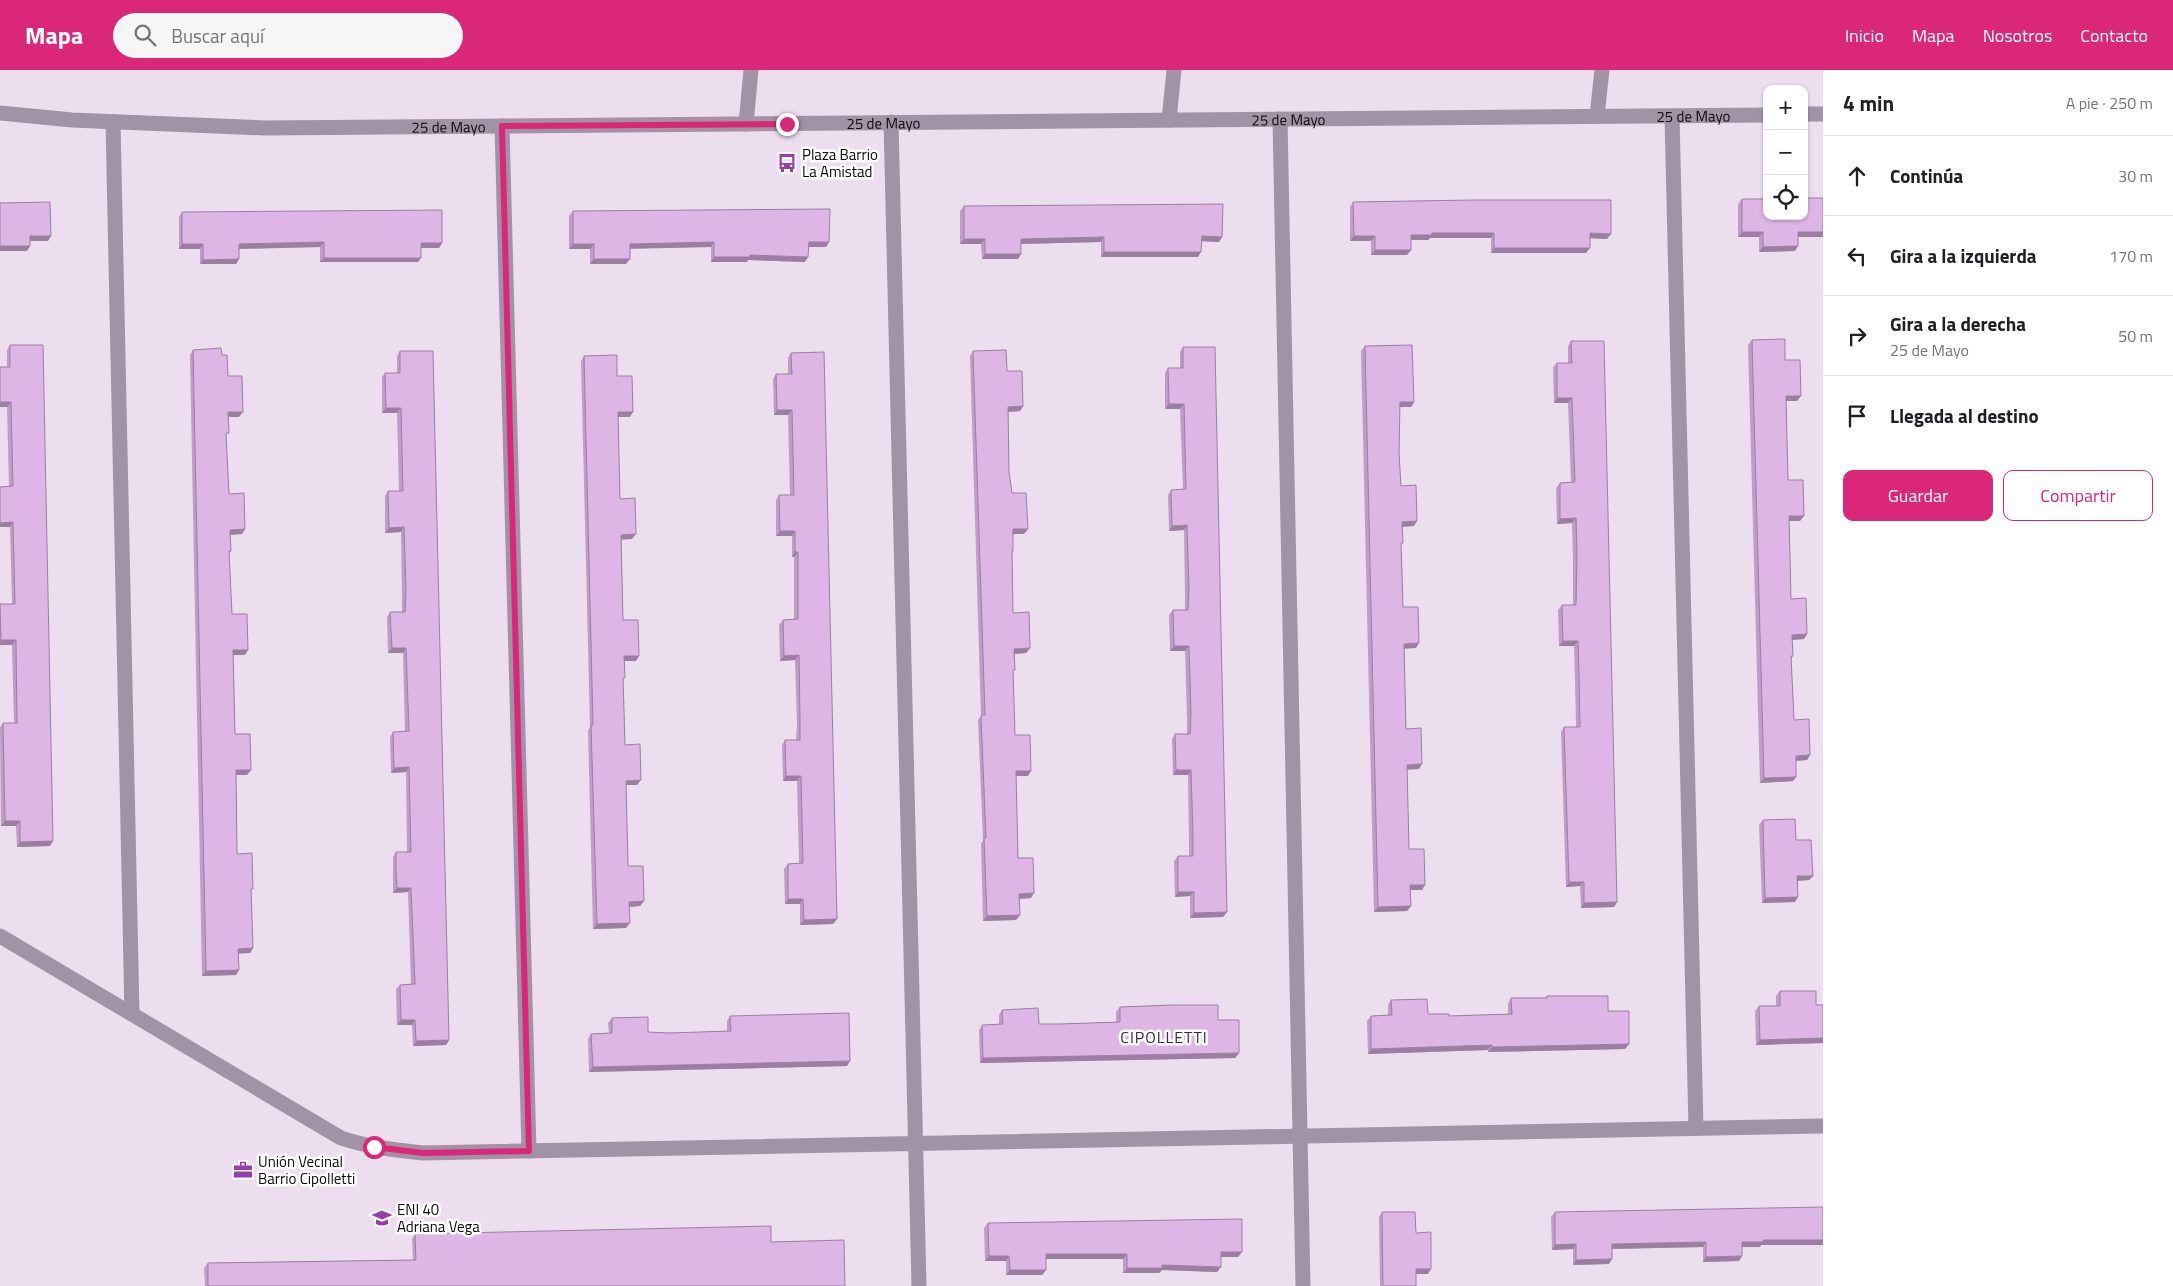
<!DOCTYPE html>
<html lang="es">
<meta charset="utf-8">
<style>
body{margin:0;font-family:"Titillium Web",sans-serif;background:#f6f6f6;color:#202124}
.controls{position:absolute;right:15px;top:15px;display:grid;overflow:hidden;border-radius:10px;box-shadow:0 1px 4px #0004}
.controls button{width:45px;height:45px;display:grid;place-items:center;padding:0;border:0;border-bottom:1px solid #e0e0e0;background:#fff;color:#202124;font:25px sans-serif}
.stop{position:absolute;width:15px;height:15px;margin:-11px;border:4px solid #db2777;border-radius:50%;background:#fff}
.stop.end{background:#db2777;border-color:#fff;box-shadow:0 1px 5px #0008}
.list{margin:0;padding:0;list-style:none}
h2{display:flex;justify-content:space-between;align-items:center;height:65px;margin:0;padding:0 20px;font-size:21px}
h2 small{font-size:16px;font-weight:400;color:#757577}
.list li{display:grid;grid-template-columns:32px 1fr auto;gap:15px;align-items:center;box-sizing:border-box;height:80px;padding:0 20px;border-top:1px solid #e0e0e0}
.list b{display:block;font-size:19px;white-space:nowrap}
.list p{margin:0;font-size:16px;white-space:nowrap;color:#757577}
.list em{font-size:16px;font-style:normal;color:#757577}
.actions{display:flex;gap:10px;padding:15px 20px}
.actions a{flex:1;padding:11px 0;border:1px solid #db2777;border-radius:10px;text-align:center;font-size:18px;color:#db2777}
.actions .main{background:#db2777;color:#fff}
.icon{flex:none;width:28px;height:28px;fill:none;stroke:currentColor;stroke-width:2;stroke-linecap:round;stroke-linejoin:round}
.map{position:relative;flex:none;width:1823px;height:1216px;overflow:hidden}
header{display:flex;align-items:center;gap:30px;box-sizing:border-box;height:70px;padding:0 25px;background:#db2777;color:#fff}
header strong{font-size:24px}
nav{display:flex;gap:28px;margin-inline-start:auto;font-size:18px}
.search{width:350px;height:45px;background:#f6f6f6;display:flex;align-items:center;gap:12px;box-sizing:border-box;padding:0 18px;border-radius:28px;color:#757577;font-size:19px}
main{display:flex}
aside{flex:1;background:#fff}
.map>svg:first-child{display:block}
</style>
<header>
<strong>Mapa</strong>
<div class="search"><svg class="icon" aria-label="search" viewBox="0 0 24 24"><circle cx="10" cy="10" r="6"/><path d="M15 15l6 6"/></svg>Buscar aquí</div>
<nav><a>Inicio</a><a>Mapa</a><a>Nosotros</a><a>Contacto</a></nav>
</header>
<main>
<div class="map">
<svg width="1823" height="1216" viewBox="0 0 1823 1216">
<rect width="100%" height="100%" fill="#ecdeef"/>
<g fill="none" stroke-linecap="round" stroke-linejoin="round">
<g stroke="#a292a6" stroke-width="15">
<path id="s1" d="M0,43L72,50L265,58L1767,45"/>
<path d="M1804,44H1823"/>
<path d="M1597,46L1602,0"/>
<path d="M1672,46L1696,1058"/>
<path d="M1280,49L1303,1216"/>
<path d="M1169,50L1174,0"/>
<path d="M113,52L132,944"/>
<path d="M891,52L919,1216"/>
<path d="M746,54L751,0"/>
<path d="M502,56L529,1081"/>
<path d="M0,866L341,1068C368,1077 395,1080 423,1083L1823,1056"/>
</g>
</g>
<g fill="#be9dc6">
<path d="M1742,129L1823,167H1798V176L1795,181L1759,182V167H1738V134Z"/>
<path d="M1353,132L1607,169L1590,168L1586,183H1491V168H1430L1428,170H1411L1407,185H1371V171H1350V137Z"/>
<path d="M964,136L1222,167L1219,172L1202,171L1198,187H1101V172L1021,174V184L1018,189H982L981,174H960V141Z"/>
<path d="M573,141L829,172L826,177H809L805,192L748,190L747,192H711V177L630,178L626,194H590V179H569V146Z"/>
<path d="M182,142L442,173L439,178H421L418,192H320V177L239,179V189L236,194H200V179H179V147Z"/>
<path d="M1752,270L1785,290L1797,331H1786L1788,410L1800,451H1789L1791,529L1807,564L1804,569L1792,570L1793,586L1791,589L1794,650L1810,685L1807,690L1796,691V707L1793,711L1760,713L1748,275Z"/>
<path d="M1571,271L1617,832L1614,837L1581,838L1580,816L1566,817L1561,662L1564,657H1576L1575,610L1574,576H1559L1558,540L1562,535H1573V489L1572,453L1557,454L1556,418L1560,413L1571,412L1568,333H1554L1553,297L1557,293H1568V276Z"/>
<path d="M10,275L50,776L17,777L16,756H1L0,657L3,653H14L12,575H0V535L12,534L10,457H0V417L9,416L7,337H0L7,297V280Z"/>
<path d="M1365,276L1414,332L1411,337H1399V383L1401,416L1414,456L1402,457L1401,476L1403,537L1416,578H1404L1406,659L1419,699H1407L1409,779L1422,820H1410L1411,836L1407,841L1374,842L1361,281Z"/>
<path d="M1183,277L1227,842L1223,847L1190,848V826L1175,827L1174,791L1178,786H1189V770L1188,705H1173L1172,669L1175,664H1187V648L1185,581H1170L1169,545L1173,540H1185V524L1184,460L1169,461L1168,425L1171,420H1183L1180,339H1165V303L1168,298H1180V282Z"/>
<path d="M193,280L222,285L239,347H228L226,367L229,424L245,459L242,464L230,465L231,481L229,484L232,544L245,585H233L235,664L251,700L247,705H236L237,784L251,822L253,878L250,883H239L236,905L202,906L190,285Z"/>
<path d="M400,281L449,970L446,975L413,976L412,955H397L396,919L400,915L411,914L408,822L393,823V787L396,782H407L406,702L391,703L390,667L393,662H405L403,583H388L387,547L390,542H402V525L401,462L385,463V426L388,421H399L397,343H382V307L385,303H397V286Z"/>
<path d="M973,281L1007,301L1023,336L1020,341L1008,342L1009,402L1012,423L1024,464H1013V481L1012,483L1013,543L1030,578L1026,583L1015,584L1013,603L1015,665L1028,706H1016L1018,788L1031,828L1019,829L1020,845L1016,850L983,851L981,773L983,771L978,650L981,646L970,286Z"/>
<path d="M791,283L837,849L833,854L800,855V834H785L784,799L788,794L799,793L797,711H783L782,675L785,670H796L797,654L795,590L780,591L779,555L783,550L794,549V487H792V466H776V430L779,425H790L788,345H774L773,309L776,304H788V288Z"/>
<path d="M584,286L617,306L630,347H618L620,429L632,469H621L623,550L636,591H625L623,610L625,675L637,715H626L628,796L644,831L640,836L629,837L626,858L593,859L588,660L590,657L581,291Z"/>
<path d="M1763,750L1796,770L1813,806L1809,810L1798,811L1795,832L1762,833L1759,755Z"/>
<path d="M1780,921L1816,935H1823V973L1756,975L1755,941L1759,936H1776V926Z"/>
<path d="M1547,926L1608,941L1629,974L1625,979L1488,982V980L1368,984L1367,951L1371,946L1388,945V935L1391,930L1428,944L1449,946L1508,944V933L1511,928H1546Z"/>
<path d="M1120,937L1218,950L1239,983L1235,988L980,993L979,960L982,955H999V945L1002,940L1039,954H1060L1116,952V942Z"/>
<path d="M730,946L847,996L589,1002L588,969L591,964L609,963L608,953L612,948L648,962L669,963L727,961V951Z"/>
<path d="M1382,1142L1428,1204H1416V1216H1380L1379,1147Z"/>
<path d="M1555,1142L1823,1175H1761L1760,1177H1742L1739,1191L1703,1192V1177L1612,1179L1609,1194L1573,1195V1179L1552,1180L1551,1147Z"/>
<path d="M988,1153L1238,1187H1221V1197L1217,1202L1162,1200L1159,1203H1123V1189H1046V1200L1042,1205H1006V1191H985L984,1158Z"/>
<path d="M415,1164L771,1172L845,1216H205L204,1198L208,1193L413,1190L412,1169Z"/>
</g>
<g fill="#9b7fa1">
<path d="M1742,162H1763L1759,167H1738Z"/>
<path d="M1798,162H1823V167H1795Z"/>
<path d="M1432,163H1494L1491,168H1430L1428,170H1407L1411,165Z"/>
<path d="M1590,163L1611,164L1607,169L1586,168Z"/>
<path d="M30,166H51L48,171H27Z"/>
<path d="M1202,166L1222,167L1219,172L1198,171Z"/>
<path d="M1354,166H1375L1371,171H1350Z"/>
<path d="M1104,167L1101,172L1017,174L1021,169Z"/>
<path d="M964,169H985L981,174H960Z"/>
<path d="M324,172L320,177L236,179L239,174Z"/>
<path d="M714,172L711,177L626,179L630,174Z"/>
<path d="M809,172H829L826,177H805Z"/>
<path d="M421,173H442L439,178H418Z"/>
<path d="M182,174H203L200,179H179Z"/>
<path d="M573,174H594L590,179H569Z"/>
<path d="M0,176H30L27,181H0Z"/>
<path d="M1798,176L1795,181L1759,182L1763,177Z"/>
<path d="M1494,178H1590L1586,183H1491Z"/>
<path d="M1375,180H1411L1407,185H1371Z"/>
<path d="M1104,182H1201L1198,187H1101Z"/>
<path d="M985,184H1021L1018,189H982Z"/>
<path d="M750,185L808,187L805,192L748,190L747,192H711L714,187Z"/>
<path d="M324,188H421L418,192H320Z"/>
<path d="M239,189L236,194H200L203,190Z"/>
<path d="M594,189H630L626,194H590Z"/>
<path d="M1786,326H1801L1797,331H1783Z"/>
<path d="M1557,328H1572L1568,333H1554Z"/>
<path d="M0,332H11L7,337H0Z"/>
<path d="M1400,332H1414L1411,337H1396Z"/>
<path d="M1169,334H1184L1180,339H1165Z"/>
<path d="M1023,336L1020,341L1004,342L1008,337Z"/>
<path d="M386,338H401L397,343H382Z"/>
<path d="M777,340H792L788,345H774Z"/>
<path d="M228,342H243L239,347H225Z"/>
<path d="M618,342H633L630,347H615Z"/>
<path d="M1789,446H1804L1800,451H1785Z"/>
<path d="M1576,448L1572,453L1557,454L1560,449Z"/>
<path d="M1417,451L1414,456L1399,457L1402,452Z"/>
<path d="M13,452L10,457H0V453Z"/>
<path d="M1187,455L1184,460L1169,461L1172,456Z"/>
<path d="M404,457L401,462L385,463L389,458Z"/>
<path d="M245,459L242,464L226,465L230,460Z"/>
<path d="M1013,459H1028L1024,464H1009Z"/>
<path d="M780,461H795L792,466H776Z"/>
<path d="M636,464L632,469L618,470L621,465Z"/>
<path d="M795,482H798L794,487H792Z"/>
<path d="M1807,564L1804,569L1789,570L1792,565Z"/>
<path d="M1,570H16L12,575H0V572Z"/>
<path d="M1563,571H1578L1574,576H1559Z"/>
<path d="M1419,573L1416,578L1401,579L1404,574Z"/>
<path d="M1174,576H1189L1185,581H1170Z"/>
<path d="M392,578H406L403,583H388Z"/>
<path d="M1030,578L1026,583L1011,584L1014,579Z"/>
<path d="M233,580H248L245,585H230Z"/>
<path d="M799,585L795,590L780,591L784,586Z"/>
<path d="M624,586H639L636,591H621Z"/>
<path d="M1810,685L1807,690L1792,691L1796,686Z"/>
<path d="M1422,694L1419,699L1404,700L1407,695Z"/>
<path d="M409,697L406,702L391,703L394,698Z"/>
<path d="M236,700H251L247,705H233Z"/>
<path d="M1176,700H1191L1188,705H1173Z"/>
<path d="M1016,701H1031L1028,706H1013Z"/>
<path d="M786,706H801L797,711H783Z"/>
<path d="M1796,707L1793,711L1760,713L1764,708Z"/>
<path d="M641,710L637,715H623L626,711Z"/>
<path d="M5,751H20L16,756H1Z"/>
<path d="M53,771L50,776L17,777L20,772Z"/>
<path d="M1797,806H1813L1809,810L1794,811Z"/>
<path d="M1569,812H1584L1580,816L1566,817Z"/>
<path d="M1410,815H1425L1422,820H1407Z"/>
<path d="M397,818H411L408,822L393,823Z"/>
<path d="M1178,822H1194L1190,826L1175,827Z"/>
<path d="M1034,823L1031,828L1016,829L1019,824Z"/>
<path d="M1798,827L1795,832L1762,833L1765,828Z"/>
<path d="M788,829H803L800,834H785Z"/>
<path d="M644,831L640,836L626,837L629,832Z"/>
<path d="M1617,832L1614,837L1581,838L1584,833Z"/>
<path d="M1411,836L1407,841L1374,842L1378,837Z"/>
<path d="M1227,842L1223,847L1190,848L1194,843Z"/>
<path d="M1020,845L1016,850L983,851L987,846Z"/>
<path d="M837,849L833,854L800,855L804,850Z"/>
<path d="M630,853L626,858L593,859L597,854Z"/>
<path d="M253,878L250,883L235,884L238,879Z"/>
<path d="M239,900L236,905L202,906L206,901Z"/>
<path d="M401,950H415L412,955H397Z"/>
<path d="M1823,968V973L1756,975L1760,970Z"/>
<path d="M449,970L446,975L413,976L416,971Z"/>
<path d="M1629,974L1625,979L1488,982L1492,977Z"/>
<path d="M1492,975L1488,980L1368,984L1371,979Z"/>
<path d="M1239,983L1235,988L980,993L983,988Z"/>
<path d="M850,991L847,996L589,1002L593,997Z"/>
<path d="M1763,1170H1823V1175H1761L1760,1177H1739L1742,1172Z"/>
<path d="M1706,1172L1703,1177L1609,1179L1612,1174Z"/>
<path d="M1576,1174L1573,1179L1552,1180L1555,1175Z"/>
<path d="M1221,1182H1242L1238,1187H1218Z"/>
<path d="M1046,1184H1127L1123,1189H1042Z"/>
<path d="M989,1186H1009L1006,1191H985Z"/>
<path d="M1742,1186L1739,1191L1703,1192L1706,1187Z"/>
<path d="M1612,1189L1609,1194L1573,1195L1576,1190Z"/>
<path d="M1162,1195L1221,1197L1217,1202L1162,1200L1159,1203H1123L1127,1198Z"/>
<path d="M1416,1199H1431L1428,1204H1412Z"/>
<path d="M1010,1200H1046L1042,1205H1006Z"/>
</g>
<g fill="#ddb6e6" stroke="#9b7fa1">
<path d="M1804,128H1823V162H1798V176L1763,177V162H1742V129H1767V146H1804Z"/>
<path d="M1473,130H1611V164L1590,163V178H1494V163H1432V165H1411V180H1375V166H1354L1353,132Z"/>
<path d="M50,132L51,166H30V176H0V133Z"/>
<path d="M1223,134L1222,167L1202,166L1201,182H1104V167L1021,169V184H985V169H964V136Z"/>
<path d="M830,139L829,172H809L808,187L750,185V187H714V172L630,174V189H594V174H573V141Z"/>
<path d="M442,140V173H421V188H324V172L239,174V189L203,190V174H182V142Z"/>
<path d="M1785,269V290H1800L1801,326H1786L1788,410H1803L1804,446H1789L1791,529L1806,528L1807,564L1792,565L1793,586H1791L1794,650L1809,649L1810,685L1796,686V707L1764,708L1752,270Z"/>
<path d="M1571,271H1604L1617,832L1584,833V812H1569L1564,657H1580L1579,605L1578,571H1563L1562,535H1576L1577,484L1576,448L1560,449V413L1575,412L1572,328H1557V293H1572Z"/>
<path d="M10,275H43L53,771L20,772V751H5L3,653H17L16,570H1L0,534H15L13,452L0,453V417L13,416L11,332H0V297H10Z"/>
<path d="M1412,275L1414,332H1400L1399,383L1401,416L1416,415L1417,451L1402,452L1403,473H1401L1403,537H1418L1419,573L1404,574L1406,659L1421,658L1422,694L1407,695L1409,779H1424L1425,815H1410L1411,836L1378,837L1365,276Z"/>
<path d="M1183,277H1215L1227,842L1194,843V822H1178V786H1193V765L1191,700H1176L1175,664H1190L1191,643L1189,576H1174L1173,540H1188L1189,519L1187,455L1172,456L1171,420L1186,419L1184,334H1169L1168,298H1183Z"/>
<path d="M221,278L222,285H227L228,306H242L243,342H228L229,363H226L229,424L244,423L245,459L230,460L231,481H229L232,544H247L248,580H233L235,664H250L251,700H236L237,784L252,783L253,819H251L253,878L238,879L239,900L206,901L193,280Z"/>
<path d="M1006,280L1007,301H1022L1023,336L1008,337L1009,402L1012,423H1026L1028,459H1013V481H1012L1013,543L1029,542L1030,578L1014,579L1015,600H1013L1015,665H1030L1031,701H1016L1018,788H1033L1034,823L1019,824L1020,845L987,846L984,768H986L981,645H985L973,281Z"/>
<path d="M400,281H433L449,970L416,971L415,950H401L400,915L415,914L411,818H397L396,800V782H411L409,697L394,698L393,662L409,661L406,578H392L390,542H405L406,520L404,457L389,458L388,421H403L401,338H386L385,303H400Z"/>
<path d="M824,282L837,849L804,850L803,829H788V794L803,793L801,706H786L785,670H800V649L799,585L784,586L783,550L798,549V482H795V461H780L779,425H794L792,340H777L776,304H792L791,283Z"/>
<path d="M617,285V306H632L633,342H618L620,429L635,428L636,464L621,465L623,550H638L639,586H624L625,608H623L625,675L640,674L641,710L626,711L628,796H643L644,831L629,832L630,853L597,854L591,655H593L584,286Z"/>
<path d="M1795,749L1796,770H1811L1813,806H1797L1798,827L1765,828L1763,750Z"/>
<path d="M1780,921H1816V935H1823V968L1760,970L1759,936H1780Z"/>
<path d="M1547,926H1608V941H1629V974L1492,977V975L1371,979V946L1392,945L1391,930L1427,929L1428,944H1449V946L1512,944L1511,928H1547Z"/>
<path d="M1173,935H1218V950H1239V983L983,988L982,955L1003,954L1002,940L1038,938L1039,954H1060L1120,952V937Z"/>
<path d="M849,943L850,991L593,997L591,964L612,963V948L648,947V962L669,963L731,961L730,946Z"/>
<path d="M1823,1137V1170H1763V1172H1742V1186L1706,1187V1172L1612,1174V1189L1576,1190V1174L1555,1175V1142Z"/>
<path d="M1382,1142H1415L1416,1163L1431,1162V1199H1416V1216H1383Z"/>
<path d="M1242,1149V1182H1221V1197L1162,1195V1198H1127V1184H1046V1200H1010L1009,1186H989L988,1153Z"/>
<path d="M771,1156V1172L844,1170L845,1216H208V1193L416,1190L415,1164Z"/>
</g>
<g fill="none" stroke-linecap="round" stroke-linejoin="round">
<path stroke="#db2777" stroke-width="6" d="M374,1077L423,1083L529,1081L502,56L787,54"/>
</g>
<defs>
<g id="bus-bare" transform="scale(1.5)"><path d="M-5-6H5V4H4V6H2V4H-2V6H-4V4H-5ZM-3.5-4V0h7V-4ZM-3.5 1.2v1.5H-2V1.2ZM2 1.2v1.5H3.5V1.2Z" fill="#963eaa" stroke="#fff" stroke-width="2.5" paint-order="stroke"/></g>
<g id="office-bare" transform="scale(1.5)"><path d="M-6-3h4V-5.5h4V-3h4V5H-6ZM-1-4.5V-3h2v-1.5ZM-6 0V1H6V0Z" fill="#963eaa" stroke="#fff" stroke-width="2.5" paint-order="stroke"/></g>
<g id="school-bare" transform="scale(1.5)"><path d="M0-5L7-2L0 1L-7-2ZM-4 1L0 2.5L4 1V4Q0 6-4 4Z" fill="#963eaa" stroke="#fff" stroke-width="2.5" paint-order="stroke"/></g>
</defs>
<g fill-rule="evenodd">
<use href="#bus-bare" x="787" y="93"/>
<use href="#office-bare" x="243" y="1100"/>
<use href="#school-bare" x="382" y="1148"/>
</g>
<g text-anchor="middle" dominant-baseline="central" stroke-width="5" stroke-linejoin="round" paint-order="stroke">
<g font-size="15" fill="#0e090f" stroke="#fff">
<text stroke="none"><textPath href="#s1" startOffset="1694">25 de Mayo</textPath></text>
<text stroke="none"><textPath href="#s1" startOffset="1289">25 de Mayo</textPath></text>
<text stroke="none"><textPath href="#s1" startOffset="884">25 de Mayo</textPath></text>
<text stroke="none"><textPath href="#s1" startOffset="449">25 de Mayo</textPath></text>
</g>
<g font-size="15" fill="#0e090f" stroke="#fff" text-anchor="start">
<text x="802" y="84">Plaza Barrio<tspan x="802" dy="17">La Amistad</tspan></text>
<text x="258" y="1091">Unión Vecinal<tspan x="258" dy="17">Barrio Cipolletti</tspan></text>
<text x="397" y="1139">ENI 40<tspan x="397" dy="17">Adriana Vega</tspan></text>
</g>
<g font-size="16" letter-spacing="1" fill="#382d3b" stroke="#fff">
<text x="1164" y="967">CIPOLLETTI</text>
</g>
</g>
</svg>
<div class="controls">
<button>+</button>
<button>−</button>
<button><svg class="icon" aria-label="locate" viewBox="0 0 24 24"><circle cx="12" cy="12" r="6"/><path d="M12 2v4M12 18v4M2 12h4M18 12h4"/></svg></button>
</div>
<div class="stop" style="left:374px;top:1077px"></div>
<div class="stop end" style="left:787px;top:54px"></div>
</div>
<aside>
<h2>4 min<small>A pie · 250 m</small></h2>
<ul class="list">
<li><svg class="icon" aria-label="ahead" viewBox="0 0 24 24"><path d="M12 20V5M6 11l6-6 6 6"/></svg><div><b>Continúa</b></div><em>30 m</em></li>
<li><svg class="icon" aria-label="left" viewBox="0 0 24 24"><path d="M17 20v-9H6M10 6l-5 5 5 5"/></svg><div><b>Gira a la izquierda</b></div><em>170 m</em></li>
<li><svg class="icon" aria-label="right" viewBox="0 0 24 24"><path d="M7 20v-9h11M14 6l5 5-5 5"/></svg><div><b>Gira a la derecha</b><p>25 de Mayo</p></div><em>50 m</em></li>
<li><svg class="icon" aria-label="arrive" viewBox="0 0 24 24"><path d="M6 21V4h12l-3 4 3 4H6"/></svg><div><b>Llegada al destino</b></div></li>
</ul>
<div class="actions"><a class="main">Guardar</a><a>Compartir</a></div>
</aside>
</main>
